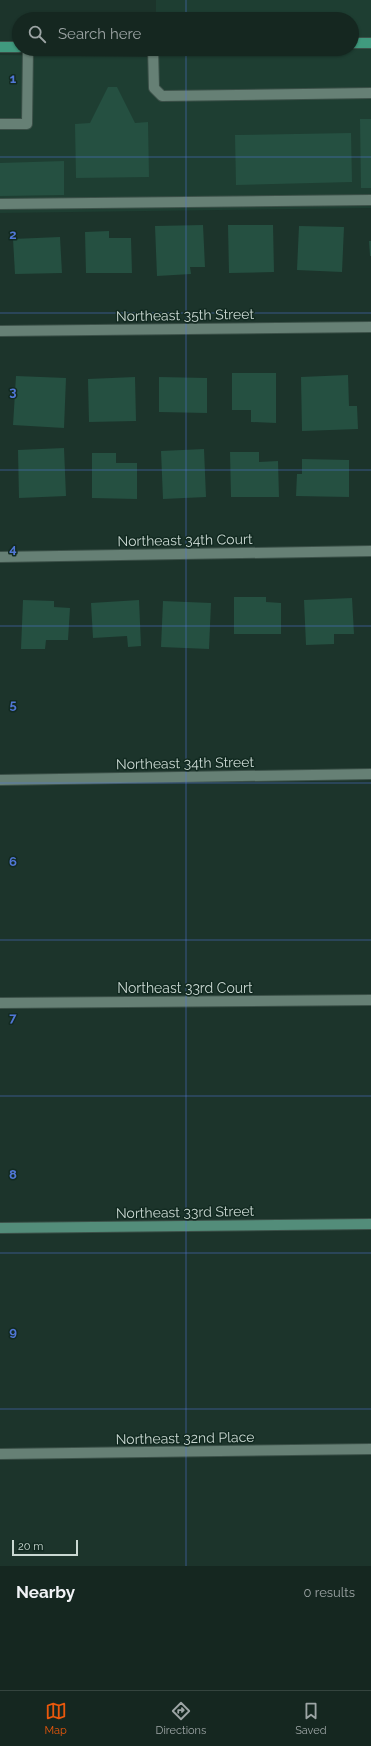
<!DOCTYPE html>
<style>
body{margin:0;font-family:Raleway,sans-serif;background:#1e2f29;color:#f1f3f6}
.scale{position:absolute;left:12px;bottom:10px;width:66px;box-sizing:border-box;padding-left:4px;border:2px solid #cad8d2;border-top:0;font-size:11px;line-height:14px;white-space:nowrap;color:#cad8d2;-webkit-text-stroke:3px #122a21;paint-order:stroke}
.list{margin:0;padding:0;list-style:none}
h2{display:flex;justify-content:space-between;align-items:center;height:52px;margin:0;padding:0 16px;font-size:17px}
h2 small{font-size:13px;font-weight:400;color:#9da5a5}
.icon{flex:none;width:22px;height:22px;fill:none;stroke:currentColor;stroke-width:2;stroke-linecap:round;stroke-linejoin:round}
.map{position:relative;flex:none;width:371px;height:1566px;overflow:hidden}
.search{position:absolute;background:#152720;box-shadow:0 1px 3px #0004;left:12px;right:12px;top:12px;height:44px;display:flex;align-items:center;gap:10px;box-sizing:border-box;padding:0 14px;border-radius:22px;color:#9da5a5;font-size:15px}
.sheet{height:124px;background:#152720}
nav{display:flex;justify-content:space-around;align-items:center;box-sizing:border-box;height:56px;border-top:1px solid #34443e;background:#152720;font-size:11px;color:#9da5a5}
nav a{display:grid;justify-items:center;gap:2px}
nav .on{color:#ea580c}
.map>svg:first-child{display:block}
</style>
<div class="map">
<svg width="371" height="1566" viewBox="0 0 371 1566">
<rect width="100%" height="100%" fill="#1c342b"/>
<path fill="#1e3e32" d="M156,0H371V208L0,213V55L157,57V49H352V19H156Z"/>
<g fill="#255041">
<path d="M108,87H117L135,123L148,122L149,177L76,178L75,124L90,123Z"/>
<path d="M360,119H371V188H361Z"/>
<path d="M351,133L352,182L236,185L235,135Z"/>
<path d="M64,161V195L0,196V163Z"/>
<path d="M203,225L205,267H190L191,274L157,276L155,226Z"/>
<path d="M228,225H273L274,272L229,273Z"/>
<path d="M299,226L344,227L342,272L297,270Z"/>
<path d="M109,231V238H131L132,273H86L85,232Z"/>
<path d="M60,237L62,273L15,274L13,239Z"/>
<path d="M369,241H371V256H370Z"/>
<path d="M232,373H276V423L251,422V410H232Z"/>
<path d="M348,375L349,406H357L358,429L302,431L301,377Z"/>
<path d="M16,376L66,378L64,428L13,425Z"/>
<path d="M135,377L136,421L89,422L88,379Z"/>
<path d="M159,377L207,378V413L159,412Z"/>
<path d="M64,448L66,496L19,498L18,450Z"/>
<path d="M204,449L206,497L163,499L161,451Z"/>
<path d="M230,452H259V462L278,461L279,497H231Z"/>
<path d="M92,453H116V463H137V499L92,498Z"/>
<path d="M302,459L349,460V497L296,496L297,474H302Z"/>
<path d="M234,597H266V602L281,603V634H234Z"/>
<path d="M352,598L354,634H334V644L306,645L304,600Z"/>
<path d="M23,600L54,601V607L70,608L68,640H46L45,649H21Z"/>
<path d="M139,600L141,646L128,647L127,636L93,638L91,603Z"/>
<path d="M163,601L211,603L209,649L161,647Z"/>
</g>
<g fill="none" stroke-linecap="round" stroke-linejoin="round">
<g stroke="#3b5048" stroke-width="12">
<g id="lane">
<path d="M153,49L154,88L162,96L371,93"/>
<path d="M0,124H27L28,49"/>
<path d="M0,204L371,200"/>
</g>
</g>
<g stroke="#3b5048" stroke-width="12">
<g id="street">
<path d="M0,331L371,327"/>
<path d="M0,557L371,551"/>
<path d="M0,780L371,774"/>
<path d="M0,1003L371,1000"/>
<path d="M0,1454L371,1449"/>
</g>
</g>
<g stroke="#3b5048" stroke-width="12">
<path id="secondary" d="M0,1228L371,1224"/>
</g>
<g stroke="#3b5048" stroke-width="12">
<g id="primary">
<path d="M352,43H371"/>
<path d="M0,47H19"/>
</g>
</g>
<use href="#lane" stroke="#668075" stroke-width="10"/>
<use href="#street" stroke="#668075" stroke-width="10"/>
<use href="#secondary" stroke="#538d7a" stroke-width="10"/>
<use href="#primary" stroke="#409a7e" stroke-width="10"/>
</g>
<path fill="none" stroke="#5177d6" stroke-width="1" stroke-opacity="0.55" d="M186,0V19M186,49V1566M0,157H371M0,313H371M0,470H371M0,626H371M0,783H371M0,940H371M0,1096H371M0,1253H371M0,1409H371"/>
<g text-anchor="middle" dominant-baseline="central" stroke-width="3" stroke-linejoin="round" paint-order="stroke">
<g font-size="14" fill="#cad8d2" stroke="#122a21">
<text transform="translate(185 315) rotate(-1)">Northeast 35th Street</text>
<text transform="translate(185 540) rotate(-1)">Northeast 34th Court</text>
<text transform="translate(185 763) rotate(-1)">Northeast 34th Street</text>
<text x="185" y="988">Northeast 33rd Court</text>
<text transform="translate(185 1212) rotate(-1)">Northeast 33rd Street</text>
<text transform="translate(185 1438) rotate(-1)">Northeast 32nd Place</text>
</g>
</g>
<g font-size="13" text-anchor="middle" font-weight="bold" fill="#5177d6" stroke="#122a21" stroke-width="3" stroke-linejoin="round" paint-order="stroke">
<text x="13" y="83">1</text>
<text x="13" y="239">2</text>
<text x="13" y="396">3</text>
<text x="13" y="553">4</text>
<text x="13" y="709">5</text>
<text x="13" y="866">6</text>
<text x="13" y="1022">7</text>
<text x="13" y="1179">8</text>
<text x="13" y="1336">9</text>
</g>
</svg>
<div class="scale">20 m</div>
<div class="search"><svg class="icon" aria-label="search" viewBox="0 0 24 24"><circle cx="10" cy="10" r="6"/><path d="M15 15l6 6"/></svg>Search here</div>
</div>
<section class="sheet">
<h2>Nearby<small>0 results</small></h2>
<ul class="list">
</ul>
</section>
<nav>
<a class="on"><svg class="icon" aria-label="map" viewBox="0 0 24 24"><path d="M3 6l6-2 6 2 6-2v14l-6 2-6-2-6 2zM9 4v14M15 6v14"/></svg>Map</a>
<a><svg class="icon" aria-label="directions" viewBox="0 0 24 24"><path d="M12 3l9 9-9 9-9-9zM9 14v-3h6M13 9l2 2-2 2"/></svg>Directions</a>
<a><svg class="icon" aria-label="saved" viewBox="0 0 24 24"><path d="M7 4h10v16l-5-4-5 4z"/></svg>Saved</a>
</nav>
